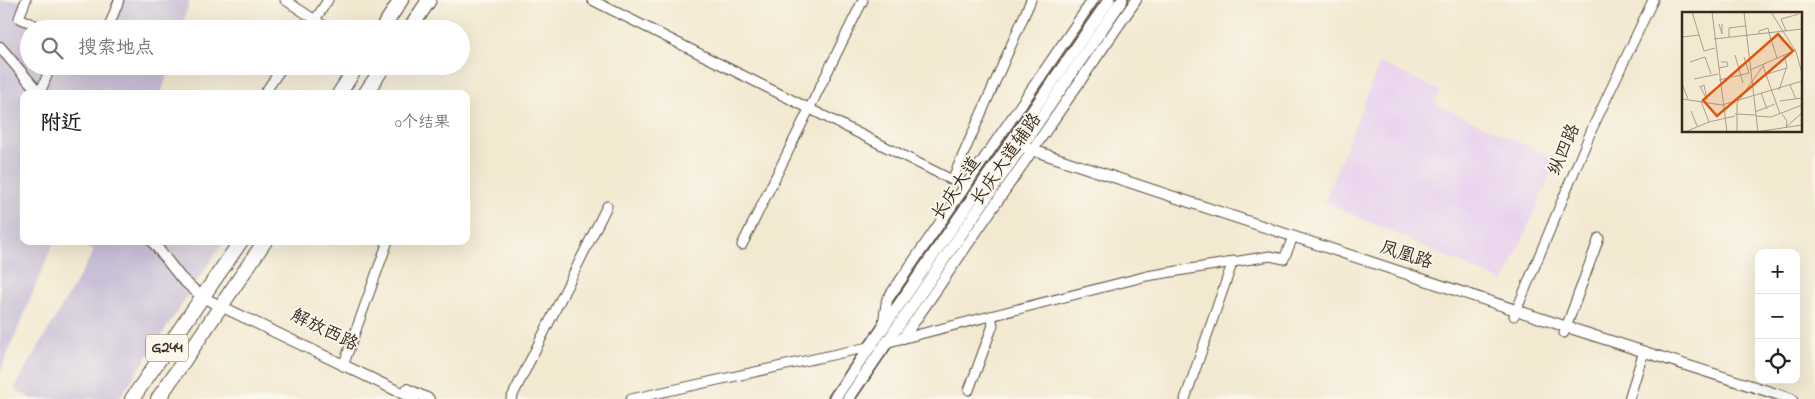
<!DOCTYPE html>
<html lang="zh">
<meta charset="utf-8">
<style>
body{margin:0;font-family:"Indie Flower","LXGW WenKai TC",sans-serif;background:#f6f6f6;color:#222}
.controls{position:absolute;right:15px;bottom:15px;display:grid;overflow:hidden;border-radius:10px;box-shadow:0 5px 20px #0002}
.controls button{width:45px;height:45px;display:grid;place-items:center;padding:0;border:0;border-bottom:1px solid #e0e0e0;background:#fff;color:#222;font:25px sans-serif}
.list{margin:0;padding:0;list-style:none}
h2{display:flex;justify-content:space-between;align-items:center;height:65px;margin:0;padding:0 20px;font-size:21px}
h2 small{font-size:16px;font-weight:400;color:#767676}
.icon{flex:none;width:28px;height:28px;fill:none;stroke:currentColor;stroke-width:2;stroke-linecap:round;stroke-linejoin:round}
.map{position:relative;flex:none;width:1815px;height:399px;overflow:hidden}
.search{position:absolute;background:#fff;box-shadow:0 5px 20px #0002;left:20px;top:20px;width:450px;height:55px;display:flex;align-items:center;gap:12px;box-sizing:border-box;padding:0 18px;border-radius:28px;color:#767676;font-size:19px}
.panel{position:absolute;background:#fff;box-shadow:0 5px 20px #0002;left:20px;top:90px;width:450px;height:155px;border-radius:10px}
.map>svg:first-child{display:block}
</style>
<div class="map">
<svg width="1815" height="399" viewBox="0 0 1815 399">
<rect width="100%" height="100%" fill="#fbf7ec"/>
<filter id="ink" filterUnits="userSpaceOnUse"><feTurbulence type="fractalNoise" baseFrequency=".02" numOctaves="2"/><feDisplacementMap in="SourceGraphic" scale="10" xChannelSelector="R" yChannelSelector="G"/><feConvolveMatrix kernelMatrix="1 2 1 2 8 2 1 2 1" color-interpolation-filters="sRGB"/></filter>
<filter id="wash" filterUnits="userSpaceOnUse"><feTurbulence type="fractalNoise" baseFrequency=".0096" numOctaves="4" result="noise"/><feDisplacementMap in="SourceGraphic" scale="20" xChannelSelector="R" yChannelSelector="G"/><feGaussianBlur stdDeviation="1.12" result="paint"/><feColorMatrix in="noise" values="0 0 0 0 0 0 0 0 0 0 0 0 0 0 0 0 0 1.4 0 .05"/><feComposite in="paint" operator="in"/></filter>
<g filter="url(#wash)">
<rect width="100%" height="100%" fill="#f3e9d1"/>
<path fill="#e8d2ee" d="M1380,63L1441,91L1435,104L1557,159L1504,282L1324,202Z"/>
<g fill="#c9bfd7">
<path d="M0,0H22L15,19L40,29H29V66H170L161,94H24V241H54L0,373Z"/>
<path d="M123,0H190L181,29H112Z"/>
<path d="M77,241H224L119,399H31L14,389L94,251Z"/>
</g>
</g>
<g filter="url(#ink)">
<g fill="none" stroke-linecap="round" stroke-linejoin="round">
<g stroke="#574739" stroke-width="11">
<g id="minor">
<path d="M26,0L19,18L44,29"/>
<path d="M285,0L329,29"/>
<path d="M592,0L952,180L1031,0"/>
<path d="M108,29L119,0"/>
<path d="M309,29L328,0"/>
<path d="M40,93L51,66"/>
<path d="M264,94L283,66"/>
<path d="M742,245L863,0"/>
<path d="M1514,316L1592,129L1653,0"/>
<path d="M1564,333L1599,238"/>
<path d="M885,343L1147,276L1270,256L1284,259L1291,242"/>
<path d="M343,366L388,241"/>
<path d="M969,390L993,325L991,316"/>
<path d="M511,399L607,206"/>
<path d="M631,399L873,346"/>
<path d="M1185,399L1233,261"/>
<path d="M1629,399L1642,357"/>
</g>
</g>
<g stroke="#574739" stroke-width="12">
<g id="tertiary">
<path d="M0,47L40,94"/>
<path d="M1014,144L1570,328L1792,399"/>
<path d="M152,241L181,278L202,297L414,399"/>
<path d="M883,327L887,300L1093,0"/>
<path d="M903,338L1136,0"/>
<path d="M407,389L429,399"/>
</g>
</g>
<g stroke="#574739" stroke-width="14">
<g id="secondary">
<path d="M834,399L1109,0"/>
<path d="M848,399L1122,0"/>
</g>
</g>
<g stroke="#574739" stroke-width="16">
<g id="trunk">
<path d="M382,29L401,0"/>
<path d="M410,29L429,0"/>
<path d="M339,94L357,66"/>
<path d="M365,94L384,66"/>
<path d="M132,399L241,241"/>
<path d="M158,399L265,241"/>
</g>
</g>
<use href="#minor" stroke="#fff" stroke-width="9"/>
<use href="#tertiary" stroke="#fff" stroke-width="10"/>
<use href="#secondary" stroke="#fff" stroke-width="11"/>
<use href="#trunk" stroke="#fff" stroke-width="14"/>
</g>
</g>
<g text-anchor="middle" dominant-baseline="central" stroke-width="4" stroke-linejoin="round" paint-order="stroke">
<rect fill="#fbf7ec" stroke="#75685c" stroke-width="1" x="146" y="334.5" width="42" height="27" rx="4"/>
<g font-size="16" font-weight="bold" fill="#3b2a1e">
<text x="167" y="348">G244</text>
</g>
<g font-size="18" fill="#3b2a1e" stroke="#fbf7ec">
<text transform="translate(1565 150) rotate(-67)">纵四路</text>
<text transform="translate(1007 160) rotate(-55)">长庆大道辅路</text>
<text transform="translate(957 189) rotate(-56)">长庆大道</text>
<text transform="translate(1406 256) rotate(18)">凤凰路</text>
<text transform="translate(324 331) rotate(26)">解放西路</text>
</g>
</g>
<g transform="translate(1682 12)">
<rect width="120" height="120" fill="#f3e9d1"/>
<path fill="none" stroke="#a99d89" stroke-width="1" d="M10,0L22,39L33,36M30,0L45,120M62,0L76,120M89,0L114,40L120,61M37,12L40,22V12M104,19L99,7L117,2M87,21L95,46M77,22V19L86,16L87,21M0,25L17,23M47,25V16L63,14M32,27L120,17M53,43L61,71M8,50L23,45L29,62M81,54L98,102M37,56L46,54L45,50H39M68,58L114,38M85,62L105,56M12,67L36,62M37,68L67,61L62,45M0,72L6,87M108,73L114,87M18,74L25,88M18,75L22,73L25,87M97,78L105,54L102,44M79,81L85,97M0,87L40,93L120,69M98,89L120,86M9,99L15,114M73,100L93,92M53,102L73,103M100,102L105,109L104,116M74,104L89,105L120,93M27,110L53,104M105,114L120,101M3,120L27,110L19,89M55,120V91L83,51M74,120L120,113"/>
<path fill="#df570d" fill-opacity="0.15" stroke="#df570d" stroke-width="2.5" d="M96,22L111,39L35,104L21,88Z"/>
<rect width="120" height="120" fill="none" stroke="#3b2a1e" stroke-width="2.5"/>
</g>
</svg>
<div class="controls">
<button>+</button>
<button>−</button>
<button><svg class="icon" aria-label="locate" viewBox="0 0 24 24"><circle cx="12" cy="12" r="6"/><path d="M12 2v4M12 18v4M2 12h4M18 12h4"/></svg></button>
</div>
<div class="search"><svg class="icon" aria-label="search" viewBox="0 0 24 24"><circle cx="10" cy="10" r="6"/><path d="M15 15l6 6"/></svg>搜索地点</div>
<section class="panel">
<h2>附近<small>0个结果</small></h2>
<ul class="list">
</ul>
</section>
</div>
